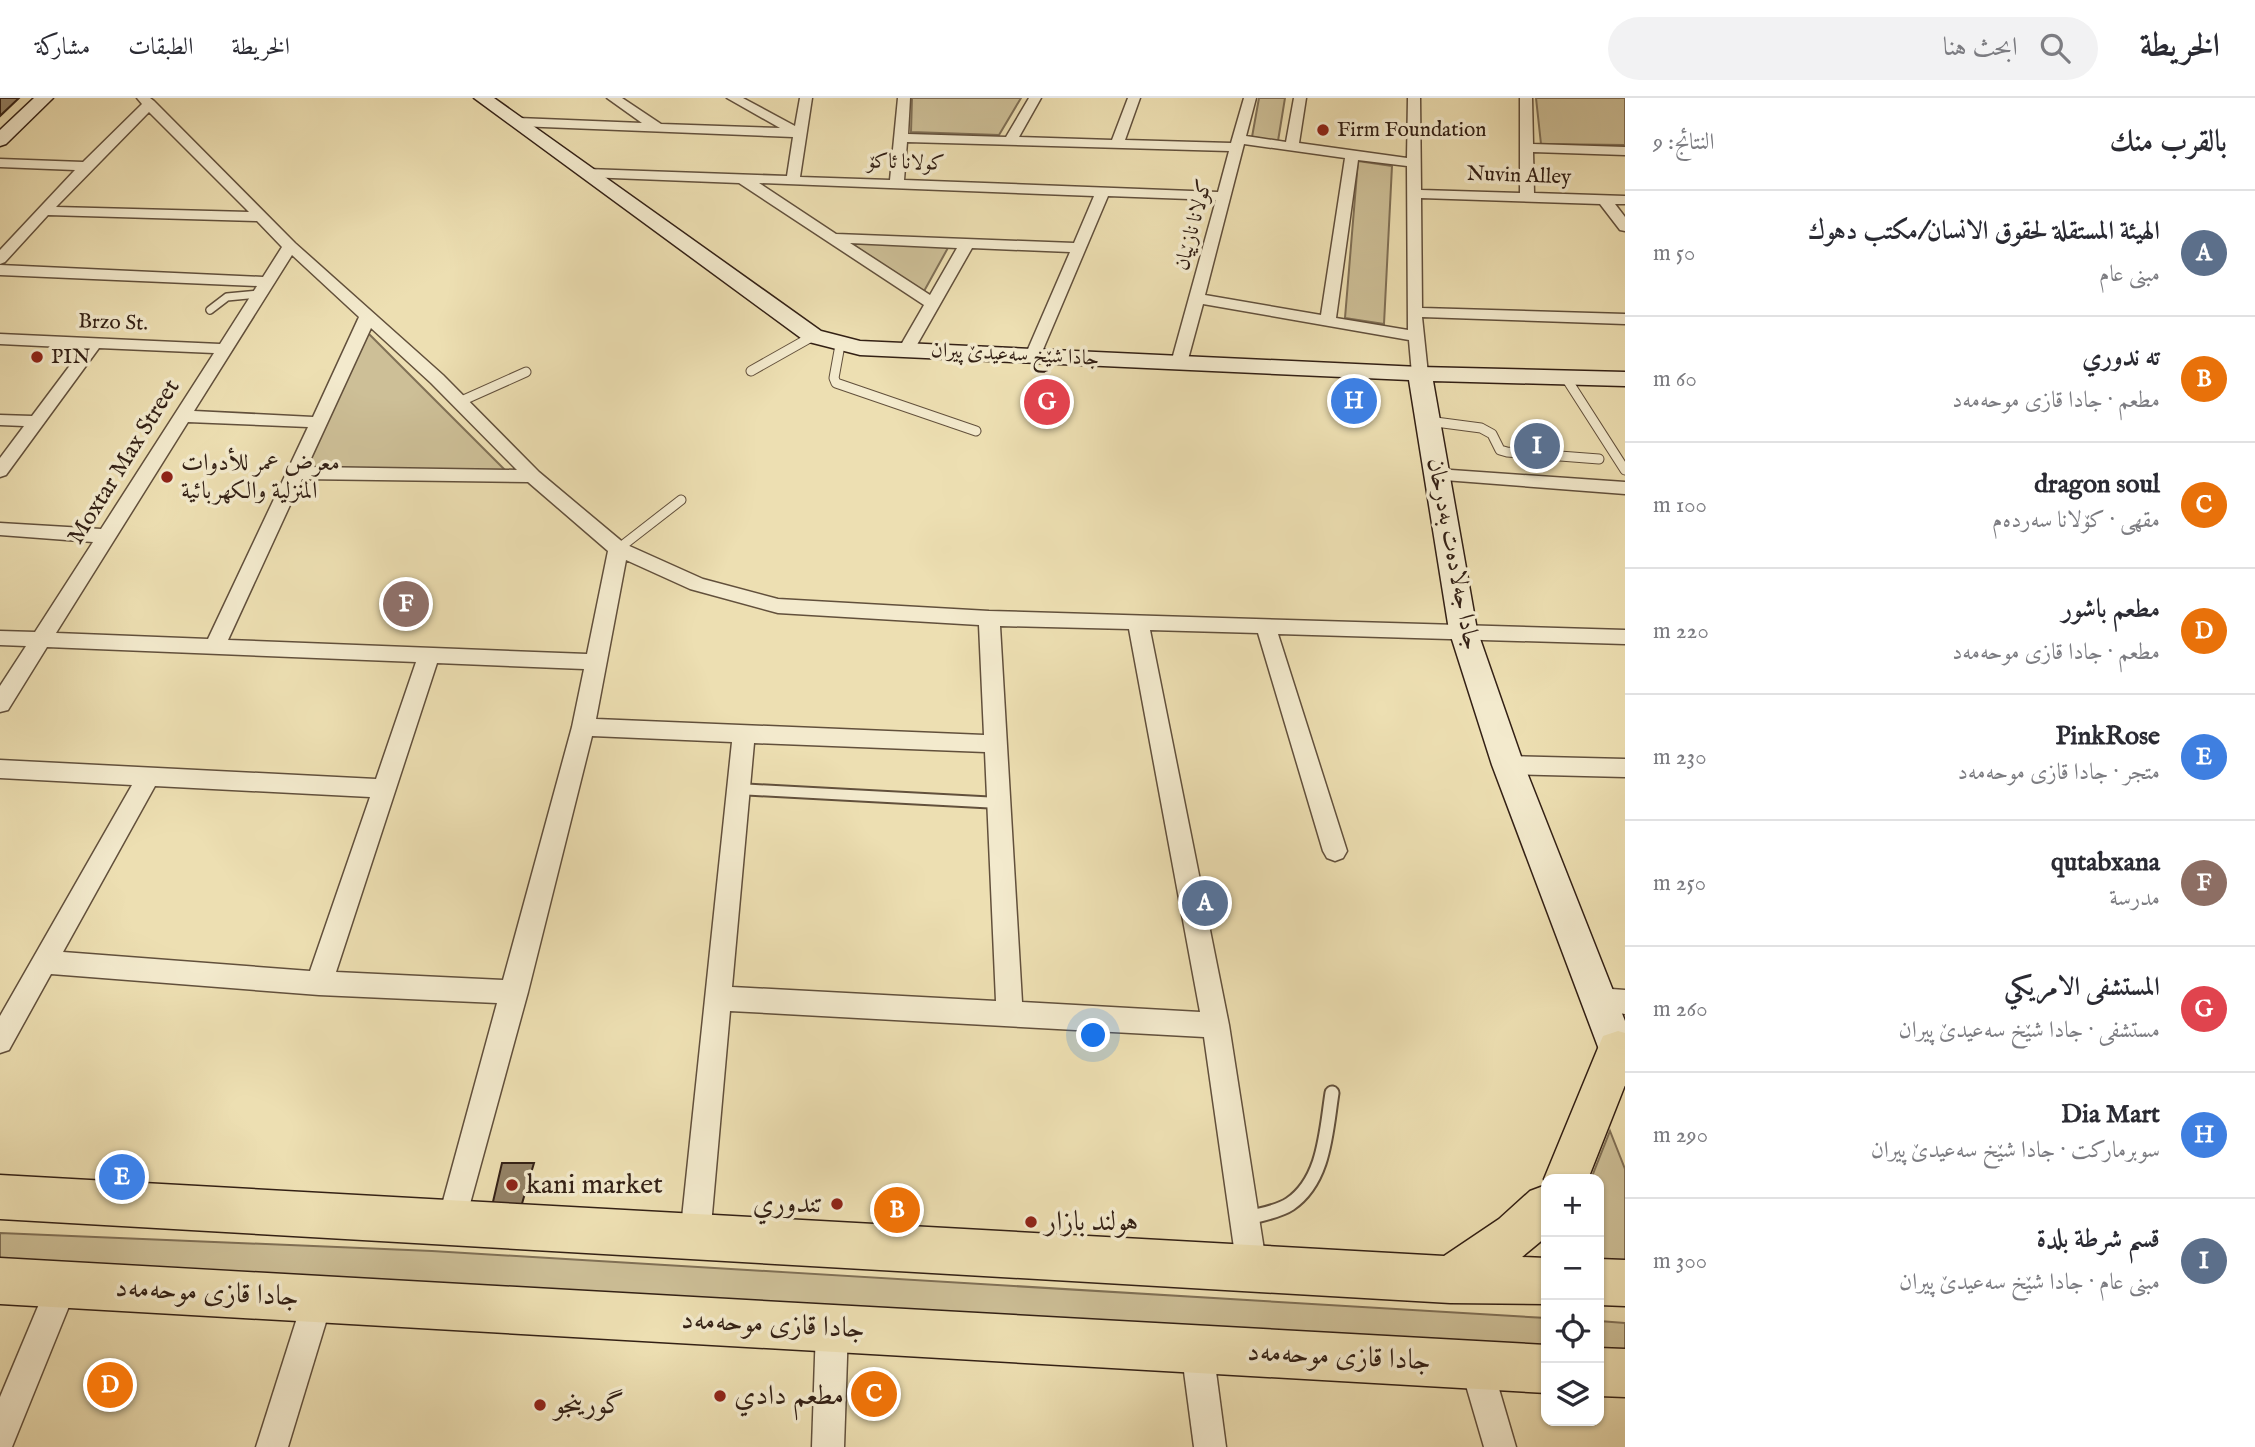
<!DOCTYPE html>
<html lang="ar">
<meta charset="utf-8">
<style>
body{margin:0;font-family:"IM FELL English",Amiri,serif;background:#f2f2f3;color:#2b2b33;direction:rtl}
.controls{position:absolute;right:21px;bottom:21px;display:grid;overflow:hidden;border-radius:14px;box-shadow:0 2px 5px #0004}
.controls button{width:63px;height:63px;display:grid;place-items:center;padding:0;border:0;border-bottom:2px solid #e1e1e2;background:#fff;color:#2b2b33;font:35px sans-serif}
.you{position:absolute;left:1094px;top:938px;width:24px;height:24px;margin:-18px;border:5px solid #fff;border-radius:50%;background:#1a73e8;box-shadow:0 0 0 10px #1a73e833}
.badge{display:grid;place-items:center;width:46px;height:46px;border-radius:50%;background:#7c3aed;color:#fff;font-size:23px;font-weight:700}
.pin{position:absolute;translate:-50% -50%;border:4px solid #fff;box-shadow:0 2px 7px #0006}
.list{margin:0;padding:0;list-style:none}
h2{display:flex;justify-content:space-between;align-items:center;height:91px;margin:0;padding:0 28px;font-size:30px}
h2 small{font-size:23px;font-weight:400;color:#7c7c81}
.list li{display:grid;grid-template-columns:46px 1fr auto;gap:21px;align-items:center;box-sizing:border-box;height:126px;padding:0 28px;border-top:2px solid #e1e1e2}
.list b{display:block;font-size:26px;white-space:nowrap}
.list p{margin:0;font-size:23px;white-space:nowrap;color:#7c7c81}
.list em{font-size:23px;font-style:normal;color:#7c7c81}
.icon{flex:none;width:38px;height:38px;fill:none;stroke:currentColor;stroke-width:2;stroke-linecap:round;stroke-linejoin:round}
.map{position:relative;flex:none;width:1625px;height:1349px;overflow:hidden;direction:ltr}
header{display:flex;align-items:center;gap:42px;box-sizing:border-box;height:98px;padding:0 35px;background:#fff;border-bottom:2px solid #e1e1e2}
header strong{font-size:33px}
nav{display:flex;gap:38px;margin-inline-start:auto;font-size:24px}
.search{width:490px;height:63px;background:#f2f2f3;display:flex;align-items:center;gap:18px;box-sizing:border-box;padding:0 24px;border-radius:38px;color:#7c7c81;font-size:26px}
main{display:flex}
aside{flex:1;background:#fff}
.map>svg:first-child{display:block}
</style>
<header>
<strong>الخريطة</strong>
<div class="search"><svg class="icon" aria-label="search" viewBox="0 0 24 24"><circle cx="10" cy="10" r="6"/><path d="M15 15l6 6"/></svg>ابحث هنا</div>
<nav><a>الخريطة</a><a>الطبقات</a><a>مشاركة</a></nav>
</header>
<main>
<aside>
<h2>بالقرب منك<small>النتائج: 9</small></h2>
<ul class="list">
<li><span class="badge" style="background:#5c6f8a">A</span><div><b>الهيئة المستقلة لحقوق الانسان/مكتب دهوك</b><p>مبنى عام</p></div><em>50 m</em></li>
<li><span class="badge" style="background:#e8710a">B</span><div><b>ته ندوري</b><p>مطعم · جادا قازی موحەمەد</p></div><em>60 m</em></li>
<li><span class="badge" style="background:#e8710a">C</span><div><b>dragon soul</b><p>مقهى · کۆلانا سەردەم</p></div><em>100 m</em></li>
<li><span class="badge" style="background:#e8710a">D</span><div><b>مطعم باشور</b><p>مطعم · جادا قازی موحەمەد</p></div><em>220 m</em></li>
<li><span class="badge" style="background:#3f7fe0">E</span><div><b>PinkRose</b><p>متجر · جادا قازی موحەمەد</p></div><em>230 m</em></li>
<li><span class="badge" style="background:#8d6e63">F</span><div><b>qutabxana</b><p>مدرسة</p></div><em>250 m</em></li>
<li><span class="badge" style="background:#e0444e">G</span><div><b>المستشفى الامريكي</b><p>مستشفى · جادا شێخ سەعیدێ پیران</p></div><em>260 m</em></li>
<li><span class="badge" style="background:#3f7fe0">H</span><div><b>Dia Mart</b><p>سوبرماركت · جادا شێخ سەعیدێ پیران</p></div><em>290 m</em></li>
<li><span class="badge" style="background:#5c6f8a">I</span><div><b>قسم شرطة بلدة</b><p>مبنى عام · جادا شێخ سەعیدێ پیران</p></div><em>300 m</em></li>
</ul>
</aside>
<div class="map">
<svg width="1625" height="1349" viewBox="0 0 1625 1349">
<rect width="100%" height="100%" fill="#eddfb2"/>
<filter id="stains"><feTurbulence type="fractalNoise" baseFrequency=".00286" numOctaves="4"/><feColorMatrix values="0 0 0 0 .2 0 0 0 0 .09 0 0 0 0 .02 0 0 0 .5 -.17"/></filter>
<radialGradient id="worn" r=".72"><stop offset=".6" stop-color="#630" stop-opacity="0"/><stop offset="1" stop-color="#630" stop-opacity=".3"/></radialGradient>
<g fill="#cdbf97" stroke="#807056" stroke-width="2">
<path d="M912,0H1021L999,37L911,34Z"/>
<path d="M1259,0H1285L1278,43L1252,39Z"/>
<path d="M1536,0H1625V47L1541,46Z"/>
<path d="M1358,63L1392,68L1384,226L1345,220Z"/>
<path d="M851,145L949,148L923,195Z"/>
<path d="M367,234L506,373L307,369Z"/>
<path d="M1610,1033L1625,1071V1165L1599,1163V1081H1591Z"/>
<path d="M0,1135L432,1153L1546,1220V1256L0,1169Z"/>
<path d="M1599,1223L1625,1225V1260L1599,1259Z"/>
</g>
<g fill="#948367" stroke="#332015" stroke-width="2">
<path d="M0,0H19L0,18Z"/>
<path d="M502,1065H534L521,1109L492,1108Z"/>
</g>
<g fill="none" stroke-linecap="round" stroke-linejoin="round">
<g stroke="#62503c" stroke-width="10">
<path id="lane-far3" d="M210,212L227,199L259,196"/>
</g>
<g stroke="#62503c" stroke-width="11">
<g id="lane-far2">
<path d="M840,247L834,280L836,285L976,333"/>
<path d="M751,273L813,238"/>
<path d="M1566,280L1625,372"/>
<path d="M459,304L526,274"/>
<path d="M1428,323L1481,330L1492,336L1500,352L1507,354L1599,361"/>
<path d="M618,451L681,402"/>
</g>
</g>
<g stroke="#62503c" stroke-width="14">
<path id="lane-far1" d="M738,691L999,705"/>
</g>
<g stroke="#62503c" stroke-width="17">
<path id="lane" d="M1248,1120C1262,1116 1278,1114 1290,1106C1325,1082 1326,1033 1332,995"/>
</g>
<g stroke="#62503c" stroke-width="3">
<g id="street">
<path d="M137,0H150L154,3L295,145L443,277L539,374L625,446L703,481L778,501L989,513L1625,532V546L1278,536L1347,753L1343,760L1335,763L1327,760L1323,753L1258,535L1150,532L1229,927L1267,1171L1263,1182L1252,1186L1241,1182L1237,1171L1204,939L730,913L710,1139L706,1150L695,1154L684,1150L680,1139L732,644L592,638L528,894L462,1135L452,1140L442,1135L437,1125L497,905L319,897L51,876L9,952L0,955V918L132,687L0,680V662L376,681L416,564L47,549L8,612L0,614V588L26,548L0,547V533L35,534L93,444L0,437V425L101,431L214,255L99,250L6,377L0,379V360L24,328L0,327V317L32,318L83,250L0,246V236L220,246L257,188L0,177V167L263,179L282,149L257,123L48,117L5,164L0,166V152L75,72L0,69V61L83,64L142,6ZM149,14L249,114L56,109ZM292,157L359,219L313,319L194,313ZM371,230L431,285L517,372L307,369ZM188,324L308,329L208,541L56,535ZM302,381L528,384L608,453L587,556L228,542ZM626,462L690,491L778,515L979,527L984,637L596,621ZM1000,528L1129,531L1200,914L1022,904ZM437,565L584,571L572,629L503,882L336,874ZM754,645L985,654L996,903L732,889ZM155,688L370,699L310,873L63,854Z"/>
<path d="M607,0H622L661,26L780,30L727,0H743L795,28L800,0H812L800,79L890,82L898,0H910L908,36L1006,39L1029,0H1041L1019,39L1112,42L1128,0H1140L1125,42L1231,45L1244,0H1256L1246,38L1286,44L1294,0H1306L1299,45L1407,60L1408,0H1420L1421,92L1520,95V0H1532L1533,46L1625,49V57L1533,54L1534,95L1625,98V106H1615L1625,119V133L1620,132L1600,106L1421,100L1422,210L1625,216V226L1422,219L1428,276L1420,281L1412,276L1409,242L1203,206L1187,265L1179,270L1171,265L1216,102L1108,98L1039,261H1027L1025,258L1070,154L972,150L914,252L906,257L898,252L924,207L739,85L587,79L580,75L587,71L787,78L793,39L518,28L512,24L518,20L642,25ZM907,44L1229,53L1218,94L904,82ZM1244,46L1345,60L1321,217L1205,197ZM1358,62L1407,68L1408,232L1336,220ZM759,85L1094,98L1074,145L836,136ZM850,145L957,150L930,197Z"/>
<path d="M1437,371L1625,384V396L1431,381L1428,377Z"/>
<path d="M1508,658L1625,661V679L1508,676L1500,673L1497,667L1500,661Z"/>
<path d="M1598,890L1625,892V916L1589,910L1585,902L1589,894Z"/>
<path d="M63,1171L74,1175L78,1186L12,1349H0V1299L52,1175Z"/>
<path d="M318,1186L329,1190L333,1201L288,1349H256L303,1201L307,1190Z"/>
<path d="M832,1214L843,1219L848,1230L844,1349H812L816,1230L821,1219Z"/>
<path d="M1197,1235L1208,1240L1213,1251L1226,1349H1194L1181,1251L1186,1240Z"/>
<path d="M1476,1251L1487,1256L1492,1267L1516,1349H1484L1460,1267L1465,1256Z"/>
</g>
</g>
<g stroke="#332015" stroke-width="3">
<g id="secondary">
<path d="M34,0H53L6,46L0,48V32Z"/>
<path d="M474,0H494L821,233L860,243L1420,269L1625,274V288L1433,283L1477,532L1524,667L1625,923V988L1612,983L1606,970L1492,667L1449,532L1409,282L860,257L805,243Z"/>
</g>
</g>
<g stroke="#332015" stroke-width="3">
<g id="primary">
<path d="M1618,933L1625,935V987L1588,1081H1546V1139L1522,1159L1546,1160V1206L1450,1205L0,1121V1077L1444,1158L1499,1121L1530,1093L1546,1087L1544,1081L1603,938Z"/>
<path d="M0,1160L1546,1247V1295L0,1206Z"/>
<path d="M1599,1161L1625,1162V1208L1599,1207Z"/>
<path d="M1599,1250L1625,1251V1299L1599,1298Z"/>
</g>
</g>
<use href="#lane-far3" stroke="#f3eacd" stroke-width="7"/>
<use href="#lane-far2" stroke="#f3eacd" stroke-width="9"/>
<use href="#lane-far1" stroke="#f3eacd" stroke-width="10"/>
<use href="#lane" stroke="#f3eacd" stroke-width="13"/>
<use href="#street" fill="#f3eacd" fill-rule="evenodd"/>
<use href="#secondary" fill="#f3eacd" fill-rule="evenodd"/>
<use href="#primary" fill="#eddfb2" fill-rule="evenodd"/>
</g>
<g fill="#8f2418" stroke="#f3eacd" stroke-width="2.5">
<circle cx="1323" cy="32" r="7"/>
<circle cx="37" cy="259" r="7"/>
<circle cx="167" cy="379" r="7"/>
<circle cx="512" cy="1087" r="7"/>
<circle cx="837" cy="1106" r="7"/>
<circle cx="1031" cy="1124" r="7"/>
<circle cx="720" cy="1298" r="7"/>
<circle cx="540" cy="1307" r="7"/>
</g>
<g text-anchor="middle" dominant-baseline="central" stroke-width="7" stroke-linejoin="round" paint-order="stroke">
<g font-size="21" fill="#332015" stroke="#f3eacd" text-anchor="start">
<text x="1337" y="32">Firm Foundation</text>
<text x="51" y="259">PIN</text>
</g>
<g font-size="21" fill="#332015" stroke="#f3eacd">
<text transform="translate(906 65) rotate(2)">کولانا ئاکۆ</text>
<text transform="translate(1519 78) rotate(2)">Nuvin Alley</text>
<text transform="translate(1194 127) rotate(-75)">کولانا نازێیان</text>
<text transform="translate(113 225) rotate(2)">Brzo St.</text>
<text transform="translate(1015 257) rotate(3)">جادا شێخ سەعیدێ پیران</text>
</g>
<g font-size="24" fill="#332015" stroke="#f3eacd">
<text transform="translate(124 364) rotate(-58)">Moxtar Max Street</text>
<text transform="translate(1453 456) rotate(79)">جادا جەلادەت بەدرخان</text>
</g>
<g font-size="24" fill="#332015" stroke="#f3eacd" text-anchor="start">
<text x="181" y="365">معرض عمر للأدوات<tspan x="181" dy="28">المنزلية والكهربائية</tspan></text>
</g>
<g font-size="28" fill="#332015" stroke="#f3eacd" text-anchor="start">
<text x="526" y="1087">kani market</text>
<text x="823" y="1106" text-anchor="end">تندوري</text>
<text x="1045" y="1124">هولند بازار</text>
<text x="734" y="1298">مطعم دادي</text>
<text x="554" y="1307">گورينجو</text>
</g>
<g font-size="28" fill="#332015" stroke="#f3eacd">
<text transform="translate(207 1195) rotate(3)">جادا قازی موحەمەد</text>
<text transform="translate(773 1227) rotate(3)">جادا قازی موحەمەد</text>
<text transform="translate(1339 1259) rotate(3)">جادا قازی موحەمەد</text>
</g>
</g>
<rect width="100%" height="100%" filter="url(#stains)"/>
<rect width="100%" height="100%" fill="url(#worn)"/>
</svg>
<div class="controls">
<button>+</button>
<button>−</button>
<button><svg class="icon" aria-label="locate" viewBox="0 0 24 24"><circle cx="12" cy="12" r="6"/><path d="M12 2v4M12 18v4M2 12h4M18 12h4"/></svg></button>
<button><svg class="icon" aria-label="layers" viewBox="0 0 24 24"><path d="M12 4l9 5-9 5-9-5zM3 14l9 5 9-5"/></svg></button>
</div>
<div class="you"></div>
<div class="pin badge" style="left:1205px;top:805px;background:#5c6f8a">A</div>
<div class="pin badge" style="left:897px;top:1112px;background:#e8710a">B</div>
<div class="pin badge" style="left:874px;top:1296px;background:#e8710a">C</div>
<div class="pin badge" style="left:110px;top:1287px;background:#e8710a">D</div>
<div class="pin badge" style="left:122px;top:1079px;background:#3f7fe0">E</div>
<div class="pin badge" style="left:406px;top:506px;background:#8d6e63">F</div>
<div class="pin badge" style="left:1047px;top:304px;background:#e0444e">G</div>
<div class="pin badge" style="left:1354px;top:303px;background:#3f7fe0">H</div>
<div class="pin badge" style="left:1537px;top:348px;background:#5c6f8a">I</div>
</div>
</main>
